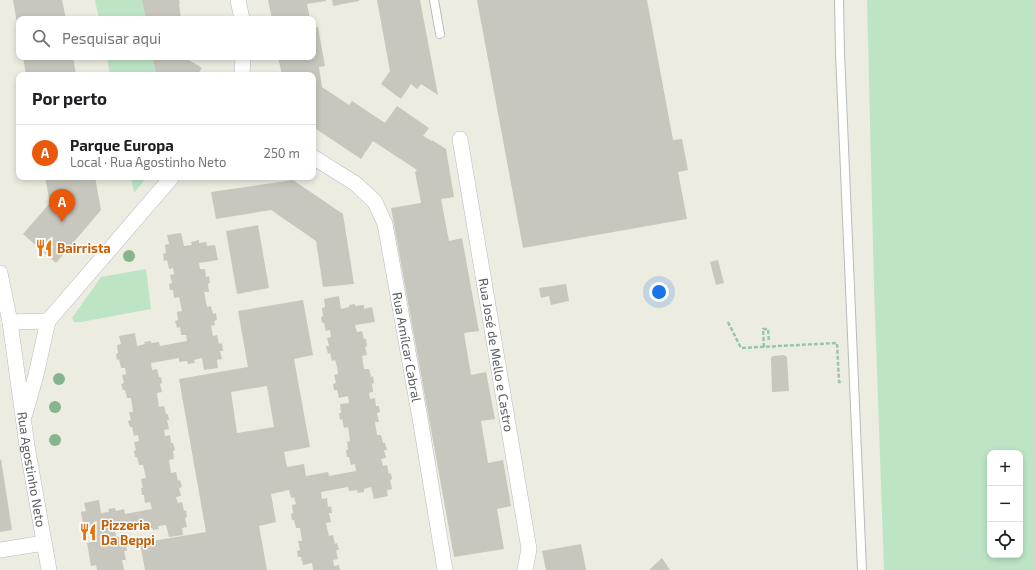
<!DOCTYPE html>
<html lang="pt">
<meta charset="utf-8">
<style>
body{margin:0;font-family:"Exo 2",sans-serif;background:#f6f6f6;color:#202124}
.controls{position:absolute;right:12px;bottom:12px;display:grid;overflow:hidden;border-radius:8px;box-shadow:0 2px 6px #0003}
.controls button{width:36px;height:36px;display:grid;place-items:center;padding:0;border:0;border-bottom:1px solid #e0e0e0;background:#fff;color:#202124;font:20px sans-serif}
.you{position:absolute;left:659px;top:292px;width:14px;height:14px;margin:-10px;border:3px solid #fff;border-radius:50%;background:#1a73e8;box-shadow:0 0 0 6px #1a73e833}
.badge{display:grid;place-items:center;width:26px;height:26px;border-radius:50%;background:#ea580c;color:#fff;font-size:13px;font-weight:700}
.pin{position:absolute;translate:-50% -33px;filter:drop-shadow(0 1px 2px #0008)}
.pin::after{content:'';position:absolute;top:21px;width:14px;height:12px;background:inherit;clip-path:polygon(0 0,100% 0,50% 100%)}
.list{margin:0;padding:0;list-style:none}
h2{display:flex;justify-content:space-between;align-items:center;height:52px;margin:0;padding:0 16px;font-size:17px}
h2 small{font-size:13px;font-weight:400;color:#757577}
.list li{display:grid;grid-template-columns:26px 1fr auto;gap:12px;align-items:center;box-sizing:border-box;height:56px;padding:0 16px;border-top:1px solid #e0e0e0}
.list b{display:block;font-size:15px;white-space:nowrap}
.list p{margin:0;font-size:13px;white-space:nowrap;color:#757577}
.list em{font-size:13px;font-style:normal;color:#757577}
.icon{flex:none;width:22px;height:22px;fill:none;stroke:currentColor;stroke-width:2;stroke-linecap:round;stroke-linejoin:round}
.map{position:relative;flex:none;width:1035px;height:570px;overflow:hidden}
.search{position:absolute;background:#fff;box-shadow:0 2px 6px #0003;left:16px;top:16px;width:300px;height:44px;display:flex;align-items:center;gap:10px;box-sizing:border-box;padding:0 14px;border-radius:8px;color:#757577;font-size:15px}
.panel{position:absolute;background:#fff;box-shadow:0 2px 6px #0003;left:16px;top:72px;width:300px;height:108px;border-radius:8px}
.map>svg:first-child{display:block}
</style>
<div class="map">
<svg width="1035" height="570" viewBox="0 0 1035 570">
<rect width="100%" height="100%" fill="#edece1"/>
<g fill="#bde5c5" fill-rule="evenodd">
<path d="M95,0H142L146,19H99Z"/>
<path d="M867,0H1035V570H884L874,286ZM990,453H1020V555H990Z"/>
<path d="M107,57H153L156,75H110Z"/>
<path d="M131,177H147L134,193Z"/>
<path d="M146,269L151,309L81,322H74L72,318L101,277Z"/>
</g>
<g fill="#c7c7bd" fill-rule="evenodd">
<path d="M13,0H62L66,19H19V29H18Z"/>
<path d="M142,0H179L180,4H179L181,19H146Z"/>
<path d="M268,0H326V1L307,4L310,19H272Z"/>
<path d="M332,0H359V1L333,6Z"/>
<path d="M377,0H420L438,95L421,84L417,89L411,84L401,99L381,84L390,71Z"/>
<path d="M477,0H647L673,140L682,139L688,170L678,172L687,219L523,248Z"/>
<path d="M318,27L325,66L319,67L322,87L349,105L352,101L385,123L397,106L429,128L423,136L432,141V140L446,149L454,197L441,199L449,241L462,238L479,331L464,333L471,375L486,372L495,419L481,421L488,463L503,460L511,506L497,509L504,549L454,557L391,208L421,203L415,172L417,170L373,141L361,159L313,127V75H282L278,57H313V28Z"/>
<path d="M23,57H73L76,75H26Z"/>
<path d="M153,57H189V60L202,68L197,75H156Z"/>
<path d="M45,177H95L101,210L56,263L23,234L50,203Z"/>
<path d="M293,180L343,214L354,284L323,287L316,241L271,210L216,219L211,192Z"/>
<path d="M258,225L269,288L237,294L226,231Z"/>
<path d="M181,233L184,246L192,245L191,242L199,240V243L206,242L207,246L215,245L218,260L199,263L200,269H205L206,277L209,276L210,283L208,284L209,292H204L207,307L211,306L213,314L216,313L217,320L214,321L215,325L211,326L213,336L217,335L219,344L222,343L223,351H220L222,359L217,360L218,368L204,370L202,358L194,360L195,363L188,364L187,361L179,362V358L151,363L152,370L157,369L159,377H161L162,383L160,384L162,392L157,393L159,407L164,406L166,414H168L169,420H167L169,429L164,430L165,436L170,435L171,443H173L175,450L173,451L174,459L169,460L171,473L176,472L178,481L180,480L182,487L179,488L181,496L176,497L178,503L182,502L184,511L186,510L187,517L185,518L187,527L182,528L183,535L169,537L166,525L158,526L159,529L153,530L152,528L145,529L144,525L115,530L116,537L121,536L123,544H126L127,551H124L126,560H122L124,570H97L96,565L91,566L87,543L91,542L90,535L85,536L81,512L86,511L84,503L99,500L101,513L109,512L108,509L115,508L116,511L124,509L125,514L152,509L150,502L145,503L144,495H142L141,488H143L141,479L146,478L143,465H139L137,457H135L134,451L136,450L134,442L139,441L138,435L134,436L132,427H130L128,421L131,420L129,412H133L131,398H127L125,390H123L121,384L124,383L122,375L126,374L125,368H121L119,359L117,360L116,354L118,353L117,345L121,344L119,336L135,333L137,346L145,344L144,342L151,341V343L159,342L160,346L187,341L186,335H181L180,327L177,328L175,321L178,320L177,312L182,311L179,297L174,298L173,290H170L169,284L172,283L170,275L174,274L173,268L169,269L167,260L164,261L163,254L166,253L165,245L169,244L167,235Z"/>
<path d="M718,260L724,283L716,285L710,262Z"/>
<path d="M566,284L569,301L551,305L549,296L541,298L539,288Z"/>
<path d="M339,296L341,309L349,307V305L355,304V306L364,305V309L372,307L375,322L355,325L357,332L362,331L364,339H366L367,346L365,347L367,355L362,356L364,369H369L371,377L373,376L374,383L372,384L373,392L369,393L370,399L375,398L376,406H379L380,412L377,413L379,422H375L377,435H381L383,443H385L387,450H384L386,458L381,459L383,466L387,465L389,474L391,473L392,479L390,480L392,489L387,490L388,496L374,499L371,487L364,489V492L358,493L357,490L349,491L348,487L321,492L322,499L327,498L328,507L331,506L332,513H329L331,522L326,523L329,536L333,535L335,544L337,543L339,550H336L338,559L333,560L334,566L339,565L340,570H313L312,563L303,565L301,557H298L297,551L300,550L298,541H302L300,528H296L294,520H292L291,514L293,513L292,505L296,504L294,497L291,498L289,490L271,494L276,522L259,526L267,570H145L140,543L206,532L179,379L248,367L238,311L303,300L313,355L294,359L310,447L284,452L287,467L304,464L306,476L328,472L329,476L356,471L355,464L351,465L349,457H347L346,450H348L347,442L350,441L348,427L344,428L342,419L340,420L339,413H341L340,404L349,403L348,396L339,398L337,390H334L333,384L336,383L334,375L338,374L337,367L335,360L332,361L330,353L328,354L326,346H329L327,338L331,337L330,330L326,331L324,323H322L321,317L323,316L322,308L325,307L324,299ZM267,386L274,427L237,433L231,392Z"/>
<path d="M784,355L787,357L789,391L772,392L771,358L773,356Z"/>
<path d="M1,459L12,530L0,532V460Z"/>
<path d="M581,544L586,570H546L542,551Z"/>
<path d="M662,558L670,570H649Z"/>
</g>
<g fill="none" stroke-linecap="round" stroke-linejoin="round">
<g stroke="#b9bac0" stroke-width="10">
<g id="lane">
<path d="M434,0L440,34"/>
<path d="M839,0L840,53L862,570"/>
</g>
</g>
<g stroke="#b9bac0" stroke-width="16">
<g id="street">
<path d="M238,0L242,19"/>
<path d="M242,75L243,57"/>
<path id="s1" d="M460,139L529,549L525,570"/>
<path id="s2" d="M313,157L356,184L375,202L385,224L420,418L445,570"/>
<path id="s3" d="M0,273L10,322L27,446L49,570"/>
<path d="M10,322L48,321"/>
<path d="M25,414L36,375L48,321L172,177"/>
<path d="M0,550L44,543"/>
</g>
</g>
<g stroke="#96c6ad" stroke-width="2.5" stroke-dasharray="4 2" stroke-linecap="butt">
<path d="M728,322L741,348L837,343L839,382H843"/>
<path d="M764,347L763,329H768L769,342"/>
</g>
<use href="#lane" stroke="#fff" stroke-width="8"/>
<use href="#street" stroke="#fff" stroke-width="15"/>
</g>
<g fill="#88b48d">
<circle cx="129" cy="256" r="6"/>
<circle cx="59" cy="379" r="6"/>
<circle cx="55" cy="407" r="6"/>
<circle cx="55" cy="440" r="6"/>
</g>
<defs>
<g id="restaurant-bare" transform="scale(1.38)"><path d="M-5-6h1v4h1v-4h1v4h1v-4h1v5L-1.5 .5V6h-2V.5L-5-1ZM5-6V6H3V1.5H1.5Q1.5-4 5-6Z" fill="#e8710a" stroke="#fff" stroke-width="2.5" paint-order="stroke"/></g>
</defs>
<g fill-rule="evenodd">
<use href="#restaurant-bare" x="44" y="248"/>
<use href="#restaurant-bare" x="88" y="532"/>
</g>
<g text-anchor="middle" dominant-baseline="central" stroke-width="3" stroke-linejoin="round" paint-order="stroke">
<g font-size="13" font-weight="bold" fill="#c56008" stroke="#fff" text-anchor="start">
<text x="57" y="248">Bairrista</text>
<text x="101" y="525">Pizzeria<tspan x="101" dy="15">Da Beppi</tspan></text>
</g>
<g font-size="13" fill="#5a5c62" stroke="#fff">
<text stroke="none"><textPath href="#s2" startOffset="226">Rua Amílcar Cabral</textPath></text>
<text stroke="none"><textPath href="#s1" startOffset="219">Rua José de Mello e Castro</textPath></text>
<text stroke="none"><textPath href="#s3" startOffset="199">Rua Agostinho Neto</textPath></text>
</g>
</g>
</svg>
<div class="controls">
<button>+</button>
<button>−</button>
<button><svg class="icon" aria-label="locate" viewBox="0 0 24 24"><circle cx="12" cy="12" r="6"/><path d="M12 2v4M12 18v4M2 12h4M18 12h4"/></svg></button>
</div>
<div class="you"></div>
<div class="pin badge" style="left:62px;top:222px">A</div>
<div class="search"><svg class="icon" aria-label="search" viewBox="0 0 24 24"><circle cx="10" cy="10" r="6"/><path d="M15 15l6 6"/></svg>Pesquisar aqui</div>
<section class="panel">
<h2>Por perto<small></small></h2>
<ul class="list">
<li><span class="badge">A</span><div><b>Parque Europa</b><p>Local · Rua Agostinho Neto</p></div><em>250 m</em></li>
</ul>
</section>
</div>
